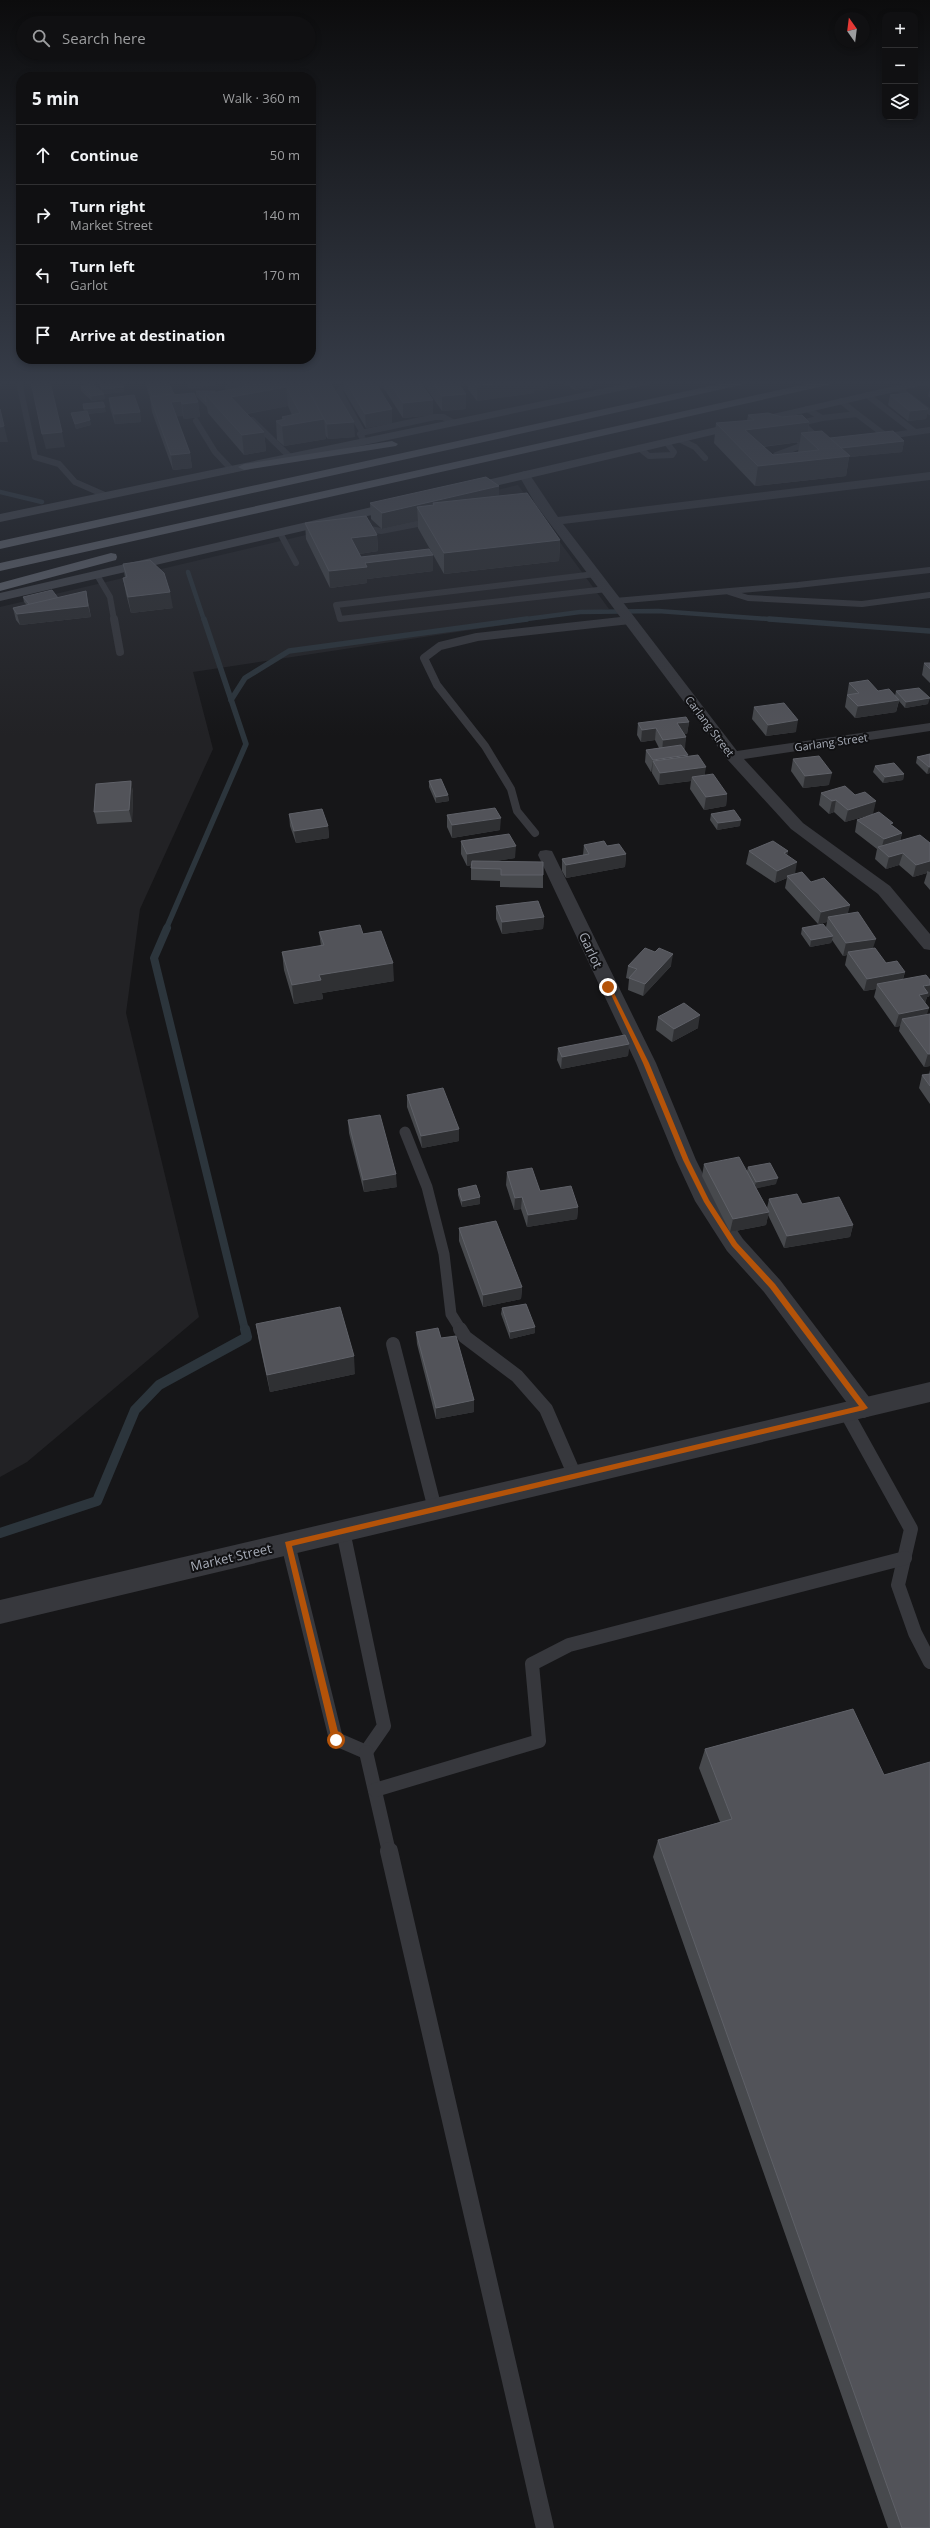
<!DOCTYPE html>
<meta charset="utf-8">
<style>
body{margin:0;font-family:"Open Sans",sans-serif;background:#19191b;color:#f1f3f6}
.controls{position:absolute;right:12px;top:12px;display:grid;overflow:hidden;border-radius:8px;box-shadow:0 2px 6px #0003}
.controls button{width:36px;height:36px;display:grid;place-items:center;padding:0;border:0;border-bottom:1px solid #303032;background:#101012;color:#f1f3f6;font:20px sans-serif}
.compass{position:absolute;left:834px;top:12px;width:36px;height:36px;border-radius:50%;background:#101012;box-shadow:0 2px 6px #0003;rotate:346deg}
.stop{position:absolute;width:12px;height:12px;margin:-9px;border:3px solid #b45309;border-radius:50%;background:#fff}
.stop.end{background:#b45309;border-color:#fff;box-shadow:0 1px 4px #0008}
.list{margin:0;padding:0;list-style:none}
h2{display:flex;justify-content:space-between;align-items:center;height:52px;margin:0;padding:0 16px;font-size:17px}
h2 small{font-size:13px;font-weight:400;color:#9c9d9f}
.list li{display:grid;grid-template-columns:26px 1fr auto;gap:12px;align-items:center;box-sizing:border-box;height:60px;padding:0 16px;border-top:1px solid #303032}
.list b{display:block;font-size:15px;white-space:nowrap}
.list p{margin:0;font-size:13px;white-space:nowrap;color:#9c9d9f}
.list em{font-size:13px;font-style:normal;color:#9c9d9f}
.icon{flex:none;width:22px;height:22px;fill:none;stroke:currentColor;stroke-width:2;stroke-linecap:round;stroke-linejoin:round}
.map{position:relative;flex:none;width:930px;height:2528px;overflow:hidden}
.search{position:absolute;background:#101012;box-shadow:0 2px 6px #0003;left:16px;top:16px;width:300px;height:44px;display:flex;align-items:center;gap:10px;box-sizing:border-box;padding:0 14px;border-radius:22px;color:#9c9d9f;font-size:15px}
.panel{position:absolute;background:#101012;box-shadow:0 2px 6px #0003;left:16px;top:72px;width:300px;height:292px;border-radius:16px}
.map>svg:first-child{display:block}
</style>
<div class="map">
<svg width="930" height="2528" viewBox="0 0 930 2528">
<rect width="100%" height="100%" fill="#161618"/>
<path fill="#222225" d="M518,485L609,609L193,672L213,749L140,909L126,1013L199,1317L27,1462L0,1477V607Z"/>
<g fill="none" stroke-linecap="round" stroke-linejoin="round">
<g stroke="#2c353c" stroke-width="4.5">
<path d="M0,492L42,502"/>
<path d="M188,572L204,620"/>
<path d="M519,620L580,612L658,611L782,620"/>
</g>
<g stroke="#2c353c" stroke-width="5.5">
<path d="M769,619L930,631"/>
<path d="M231,700L245,678L289,651L527,619"/>
<path d="M166,929L246,744L204,619"/>
</g>
<path stroke="#2c353c" stroke-width="8" d="M167,928L154,958L245,1330"/>
<path stroke="#2c353c" stroke-width="10" d="M0,1533L97,1501L135,1410L159,1385L247,1337L245,1329"/>
<g stroke="#37383d" stroke-width="6">
<path d="M19,382L35,457L59,464L75,482L107,496"/>
<path d="M924,382L930,384"/>
<path d="M228,388L236,382"/>
<path d="M898,388L930,412"/>
<path d="M867,395L915,432"/>
<path d="M807,409L822,418L801,423L824,443"/>
<path d="M857,414L886,436"/>
<path d="M822,418L857,414L841,401"/>
<path d="M252,420L290,457"/>
<path d="M196,421L215,452L232,470"/>
<path d="M363,433L339,391L342,388L409,382"/>
<path d="M881,437L930,430"/>
<path d="M363,439L360,434L365,432L435,417H443L454,423"/>
<path d="M679,439L695,447L705,458"/>
<path d="M639,448L649,456L672,455L674,452L666,442"/>
<path d="M786,465L776,455L803,445L800,442"/>
<path d="M358,527L381,531L433,521"/>
<path d="M280,533L296,563"/>
<path d="M595,574L336,605L340,619L607,589"/>
<path d="M97,575L110,597L114,620"/>
<path d="M729,592L748,598L862,604L930,595"/>
<path d="M615,601L798,585L930,570"/>
</g>
<g stroke="#37383d" stroke-width="8">
<path d="M114,619L120,652"/>
<path d="M535,833L517,811L511,789L485,746L437,685L424,658L440,646L477,637L630,620"/>
</g>
<path stroke="#37383d" stroke-width="11" d="M405,1132L427,1187L444,1254L451,1314L461,1330"/>
<g stroke="#37383d" stroke-width="14">
<path d="M460,1329L465,1337L517,1376L546,1409L575,1476"/>
<path d="M393,1344L435,1509"/>
<path d="M846,1412L911,1529L898,1585L915,1633L930,1662"/>
<path d="M288,1544L336,1739L366,1752L384,1726L343,1531"/>
<path d="M366,1752L389,1852"/>
<path d="M375,1790L539,1741L532,1664L569,1645L905,1558"/>
</g>
<path stroke="#37383d" stroke-width="18" d="M389,1851L545,2528"/>
<g fill="#37383d" fill-rule="evenodd">
<path d="M0,382H11L0,385Z"/>
<path d="M524,471L528,472L558,517L930,472V480L563,524L737,751L930,723V731L744,759L803,823L890,886L930,934V950L924,949L878,894L791,829L727,759L536,505L518,474Z"/>
<path d="M546,850L552,851L554,855L656,1063L696,1160L715,1198L743,1239L780,1280L872,1401L876,1408L872,1415L864,1418L856,1415L764,1292L727,1251L695,1201L676,1160L636,1063L538,855L540,851Z"/>
</g>
<path fill="#37383d" fill-rule="evenodd" d="M930,1382V1402L0,1624V1600Z"/>
<g fill="#45474d" fill-rule="evenodd">
<path d="M634,382H653L648,385L0,522V514Z"/>
<path d="M912,382H929L924,385L465,493L459,489L465,485Z"/>
<path d="M398,501L402,502V508L0,601V593Z"/>
</g>
<g fill="#63666e" fill-rule="evenodd">
<path d="M728,382H746L741,385L0,549V541Z"/>
<path d="M815,382H833L828,385L0,571V563Z"/>
<path d="M392,441L398,444L396,446L244,470L238,467L244,464Z"/>
<path d="M111,553L116,554L117,557L116,560L0,591V583Z"/>
</g>
</g>
<g fill="#47494d" fill-rule="evenodd">
<path d="M99,382L124,387V392L104,394L105,399L92,401L81,391V386L101,391Z"/>
<path d="M187,382L216,385L190,389L187,386Z"/>
<path d="M235,382H253L257,385L330,382L355,437L328,439L325,435L326,439L284,446L277,440L276,421L282,420V417L292,415L288,406L247,414L264,432L266,451L244,455L208,413L207,407L196,396V391L215,392L236,388Z"/>
<path d="M343,382H375L392,423L366,428L344,391Z"/>
<path d="M383,382H420L433,415L403,418L383,387Z"/>
<path d="M422,382H548V389L534,390V393L477,401L468,389V384L459,385L466,409L442,411Z"/>
<path d="M560,382H593V387L575,390Z"/>
<path d="M146,383L174,394L198,402L200,417L184,419L183,416H176L190,453L192,468L173,470L152,412L150,397L148,393Z"/>
<path d="M930,388V398L928,396Z"/>
<path d="M890,395L928,409L926,419L908,421L888,405Z"/>
<path d="M109,398L140,412L141,422L115,424L110,408Z"/>
<path d="M83,404L106,412L88,414L91,425L76,429L71,413L84,412Z"/>
<path d="M748,415L782,417L809,422L808,433L830,438L904,441L902,452L849,457L846,476L755,486L714,443L716,423L747,421ZM800,442L798,452L773,455L763,447Z"/>
<path d="M499,496L560,540L559,561L444,574L418,528V521L382,529L371,519L370,503Z"/>
<path d="M305,523L377,535L378,551L359,554L361,557L433,555V571L367,579V583L330,588L306,539Z"/>
<path d="M123,564L173,608L131,613L126,594L123,578H125Z"/>
<path d="M86,591L91,617L20,625L16,620L13,608L27,605L24,602L23,597L58,598Z"/>
<path d="M924,663H930V683L922,675Z"/>
<path d="M849,683L895,696L896,691L928,704L905,708L899,701L896,712L855,718L845,707Z"/>
<path d="M754,707L796,732L766,736L752,719Z"/>
<path d="M689,722L687,734H684L686,737L684,749L688,757L705,775L727,794L726,806L704,810L690,789L691,781L659,785L652,773V772H651L645,762L646,750L659,748L655,740L641,742L637,735L638,723Z"/>
<path d="M930,754V773L927,774L916,763L917,757Z"/>
<path d="M793,759L829,785L803,788L791,771Z"/>
<path d="M875,766L904,774L903,780L883,783L873,772Z"/>
<path d="M131,781L133,793L132,822L97,824L94,812Z"/>
<path d="M429,781L448,795L449,801L436,803L429,787Z"/>
<path d="M821,793L873,814L845,822L834,812L829,814L819,805Z"/>
<path d="M289,814L328,826L329,838L296,843L290,826Z"/>
<path d="M711,814L740,826L717,830L710,820Z"/>
<path d="M447,815L500,830L452,838L447,827Z"/>
<path d="M857,820L893,826L902,833L900,841L930,843V890L924,883L927,873L913,877L899,865L886,869L875,859L877,849L855,832Z"/>
<path d="M461,841L515,858L495,861L543,875V888L500,887V881L471,880V865L467,866L461,854Z"/>
<path d="M584,845L607,846L626,854L625,867L566,878L562,871V859L583,855Z"/>
<path d="M749,851H788L787,855L795,874L811,882L850,905L847,914L873,948L886,963L905,972L903,979L929,997H927L925,1003L927,1014L930,1066L924,1067L899,1031L900,1026L895,1027L874,997L876,989L864,991L845,965L847,955L843,956L832,940L831,943L810,947L801,934L802,928L826,927L827,922L818,924L785,888L787,878L775,883L746,864Z"/>
<path d="M496,906L544,917L543,929L502,934L496,919Z"/>
<path d="M319,932L363,934L394,981L322,993L323,999L294,1004L284,970L282,952L321,946Z"/>
<path d="M628,966H671L643,996L628,990L629,979L626,978Z"/>
<path d="M658,1017L698,1028L672,1042L656,1030Z"/>
<path d="M629,1044L628,1056L561,1069L557,1060L558,1048Z"/>
<path d="M930,1070V1104L919,1088L922,1075L929,1074Z"/>
<path d="M407,1095L459,1141L422,1148L407,1107Z"/>
<path d="M348,1120L397,1187L364,1192L349,1133Z"/>
<path d="M704,1164L747,1171L748,1167L776,1184L756,1188L767,1208L769,1199L802,1204L853,1225L850,1237L784,1248L768,1215L766,1225L730,1232L702,1176Z"/>
<path d="M507,1172L540,1191L578,1207L577,1219L527,1227L521,1209L514,1210L506,1185Z"/>
<path d="M458,1189L480,1197V1204L462,1207L458,1195Z"/>
<path d="M459,1228L522,1287L521,1299L483,1307L459,1241Z"/>
<path d="M502,1308L535,1333L510,1339L501,1314Z"/>
<path d="M256,1324L355,1374L270,1392L259,1342Z"/>
<path d="M416,1332L441,1338L474,1400V1412L436,1419L417,1344Z"/>
<path d="M853,1709L930,2528H888L653,1857L658,1840L720,1822L699,1768L705,1749Z"/>
</g>
<g fill="#2f3033">
<path d="M203,382H216V385L190,389L189,384Z"/>
<path d="M452,382H468V384L452,385Z"/>
<path d="M511,382H548V389L534,390V393L477,401V386Z"/>
<path d="M576,382H593V387L575,390Z"/>
<path d="M124,387V392L104,394L105,399L92,401L91,396L102,394V389Z"/>
<path d="M286,387L288,406L233,416L231,397Z"/>
<path d="M174,394L175,401H181L183,416L173,417L154,406L152,396Z"/>
<path d="M466,394V409L442,411V396Z"/>
<path d="M433,400V415L403,418V403Z"/>
<path d="M198,402L200,417L184,419L182,404Z"/>
<path d="M105,407L106,412L85,414L84,409Z"/>
<path d="M392,409V423L366,428L365,414Z"/>
<path d="M928,409L926,419L908,421L910,411Z"/>
<path d="M140,412L141,422L115,424L114,414Z"/>
<path d="M324,419L326,439L284,446L282,426Z"/>
<path d="M90,420L91,425L76,429L75,424Z"/>
<path d="M354,422L355,437L328,439L327,424Z"/>
<path d="M809,422L807,438L801,433L800,442L742,449L745,430Z"/>
<path d="M4,426L8,442H0V427Z"/>
<path d="M62,432L65,447L46,449L42,434Z"/>
<path d="M264,432L266,451L244,455L242,435Z"/>
<path d="M904,441L902,452L849,457L846,476L755,486L758,466L837,449Z"/>
<path d="M190,453L192,468L173,470L171,455Z"/>
<path d="M499,486V502L434,505L433,503V517L417,507L418,521L382,529V513Z"/>
<path d="M377,535L378,551L352,555L351,538Z"/>
<path d="M560,540L559,561L444,574V553Z"/>
<path d="M433,555V571L367,579V583L330,588L329,571L365,563Z"/>
<path d="M170,592L173,608L131,613L128,597Z"/>
<path d="M88,606L91,617L20,625L17,614Z"/>
<path d="M930,698L928,704L905,708L906,702Z"/>
<path d="M899,700L896,712L855,718L858,706Z"/>
<path d="M798,720L796,732L766,736L768,725Z"/>
<path d="M689,722L687,734L676,735L677,723Z"/>
<path d="M656,728L655,740L641,742L642,730Z"/>
<path d="M686,737L685,749L662,752L663,740Z"/>
<path d="M688,755L686,767L653,761L652,772H651L653,760Z"/>
<path d="M706,767L704,779L692,777L691,781L659,785L660,773Z"/>
<path d="M929,767H930V773L927,774Z"/>
<path d="M832,773L829,785L803,788L805,776Z"/>
<path d="M904,774L903,780L883,783L885,777Z"/>
<path d="M131,781L133,793L132,822L129,810Z"/>
<path d="M727,794L726,806L704,810L706,797Z"/>
<path d="M448,795L449,801L436,803V797Z"/>
<path d="M836,800L834,812L829,814L832,801Z"/>
<path d="M876,801L873,814L845,822L848,810Z"/>
<path d="M501,818L500,830L452,838V825Z"/>
<path d="M741,820L740,826L717,830L718,823Z"/>
<path d="M328,826L329,838L296,843L294,831Z"/>
<path d="M902,833L899,845L881,850L884,839Z"/>
<path d="M516,846L515,858L467,866V854Z"/>
<path d="M788,851L785,863L784,853Z"/>
<path d="M903,853L899,865L886,869L889,857Z"/>
<path d="M626,854L625,867L566,878V865Z"/>
<path d="M930,861V872L927,871V873L913,877L916,865Z"/>
<path d="M797,862L795,874L787,876V878L775,883L777,871Z"/>
<path d="M850,905L847,917H828L827,922L818,924L821,912Z"/>
<path d="M544,917L543,929L502,934V922Z"/>
<path d="M833,936L831,943L810,947L811,940Z"/>
<path d="M876,939L872,951L848,952L847,955L843,956L846,943Z"/>
<path d="M673,954L671,966L643,996L645,984Z"/>
<path d="M393,963L394,981L322,993L323,999L294,1004L292,985L319,975Z"/>
<path d="M905,972L901,984H877L876,989L864,991L867,979Z"/>
<path d="M930,985V995L929,997H927L924,1006L919,995L923,986Z"/>
<path d="M929,1008L925,1021L902,1019L900,1026L895,1027L899,1014Z"/>
<path d="M700,1015L698,1028L672,1042L674,1029Z"/>
<path d="M629,1044L628,1056L561,1069L562,1057Z"/>
<path d="M928,1054H930V1066L924,1067Z"/>
<path d="M459,1129V1141L422,1148L421,1136Z"/>
<path d="M396,1174L397,1187L364,1192L363,1180Z"/>
<path d="M778,1178L776,1184L754,1189L756,1182Z"/>
<path d="M480,1197V1204L462,1207V1201Z"/>
<path d="M522,1197L521,1209L514,1210L515,1198Z"/>
<path d="M578,1207L577,1219L527,1227L528,1215Z"/>
<path d="M769,1212L766,1225L730,1232L733,1219Z"/>
<path d="M853,1225L850,1237L784,1248L787,1236Z"/>
<path d="M522,1287L521,1299L483,1307V1295Z"/>
<path d="M535,1327V1333L510,1339V1332Z"/>
<path d="M354,1356L355,1374L270,1392L267,1375Z"/>
<path d="M474,1400V1412L436,1419V1408Z"/>
</g>
<g fill="#525359" stroke="#5f6168">
<path d="M31,382H50L62,432L42,434Z"/>
<path d="M99,382H121L124,387L102,389Z"/>
<path d="M160,382H168L174,394L152,396L146,383Z"/>
<path d="M187,382H203L189,384Z"/>
<path d="M239,382H253L257,385L246,387Z"/>
<path d="M274,382H304L324,419L282,426L276,421L285,419L282,417L300,413L286,387L231,397L264,432L242,435L205,394Z"/>
<path d="M304,382H330L354,422L327,424Z"/>
<path d="M346,382H375L392,409L365,414Z"/>
<path d="M389,382H420L433,400L403,403Z"/>
<path d="M432,382H457L466,394L442,396Z"/>
<path d="M474,382H511L477,386Z"/>
<path d="M93,384L104,394L91,396L81,386Z"/>
<path d="M196,391H215V392L205,394L206,402Z"/>
<path d="M194,393L198,402L182,404L181,401L171,402L190,453L171,455L150,397Z"/>
<path d="M908,393L928,409L910,411L890,395Z"/>
<path d="M134,395L140,412L114,414L109,398Z"/>
<path d="M103,402L105,407L84,409L83,404Z"/>
<path d="M0,409L4,426L0,427Z"/>
<path d="M87,411L90,420L75,424L71,413Z"/>
<path d="M768,413L782,417L802,415L809,422L745,430L773,455L819,450L801,433L822,431L850,456L758,466L716,423L754,420L748,415Z"/>
<path d="M893,431L904,441L841,448L830,438Z"/>
<path d="M486,477L499,486L382,513L370,503Z"/>
<path d="M527,493L560,540L444,553L417,507L434,505L433,503Z"/>
<path d="M366,516L377,535L351,538L361,557L429,549L433,555L365,563L367,567L329,571L305,523Z"/>
<path d="M150,560L164,573L170,592L128,597L123,578L127,577L123,564Z"/>
<path d="M52,590L58,598L30,605L23,597Z"/>
<path d="M86,591L88,606L17,614L13,608Z"/>
<path d="M924,663H930V669Z"/>
<path d="M868,680L878,691L889,689L899,700L858,706L847,695L859,693L849,683Z"/>
<path d="M919,688L930,698L906,702L896,691Z"/>
<path d="M784,703L798,720L768,725L754,707Z"/>
<path d="M686,717L689,722L677,723L686,737L663,740L656,728L642,730L638,723Z"/>
<path d="M681,745L688,755L653,760L646,750Z"/>
<path d="M930,754V767H929L917,757Z"/>
<path d="M698,755L706,767L660,773L653,761Z"/>
<path d="M819,756L832,773L805,776L793,759Z"/>
<path d="M894,763L904,774L885,777L875,766Z"/>
<path d="M713,774L727,794L706,797L692,777Z"/>
<path d="M441,779L448,795L436,797L429,781Z"/>
<path d="M131,781L129,810L94,812L96,784Z"/>
<path d="M845,786L855,795L865,792L876,801L848,810L836,800L832,801L821,793Z"/>
<path d="M495,808L501,818L452,825L447,815Z"/>
<path d="M322,809L328,826L294,831L289,814Z"/>
<path d="M734,810L741,820L718,823L711,814Z"/>
<path d="M879,812L893,823L890,824L902,833L884,839L857,820Z"/>
<path d="M509,834L516,846L467,854L461,841Z"/>
<path d="M920,835L930,843V861L916,865L903,853L889,857L878,847Z"/>
<path d="M604,841L607,846L619,844L626,854L566,865L562,859L589,854L584,845Z"/>
<path d="M773,841L788,851L784,853L797,862L777,871L749,851Z"/>
<path d="M472,861L543,862V875H501V869L471,868Z"/>
<path d="M802,872L811,882L824,878L850,905L821,912L787,876Z"/>
<path d="M538,901L544,917L502,922L496,906Z"/>
<path d="M858,912L876,939L846,943L828,917Z"/>
<path d="M823,924L833,936L811,940L802,928Z"/>
<path d="M360,925L363,934L381,931L393,963L319,975L321,980L292,985L282,952L324,945L319,932Z"/>
<path d="M645,948L655,952L659,948L673,954L645,984L629,978L637,969L628,966Z"/>
<path d="M875,948L886,963L897,961L905,972L867,979L848,952Z"/>
<path d="M926,975L930,980V985L923,986L928,993L919,995L929,1008L899,1014L877,984Z"/>
<path d="M684,1003L700,1015L674,1029L658,1017Z"/>
<path d="M930,1014V1054H928L902,1019Z"/>
<path d="M625,1035L629,1044L562,1057L558,1048Z"/>
<path d="M930,1074V1086L922,1075Z"/>
<path d="M443,1088L459,1129L421,1136L407,1095Z"/>
<path d="M380,1115L396,1174L363,1180L348,1120Z"/>
<path d="M739,1157L769,1212L733,1219L704,1164Z"/>
<path d="M770,1163L778,1178L756,1182L748,1167Z"/>
<path d="M532,1168L540,1191L571,1186L578,1207L528,1215L522,1197L515,1198L507,1172Z"/>
<path d="M476,1185L480,1197L462,1201L458,1189Z"/>
<path d="M797,1194L802,1204L839,1197L853,1225L787,1236L769,1199Z"/>
<path d="M496,1221L522,1287L483,1295L459,1228Z"/>
<path d="M526,1304L535,1327L510,1332L502,1308Z"/>
<path d="M340,1307L354,1356L267,1375L256,1324Z"/>
<path d="M438,1328L441,1338L456,1336L474,1400L436,1408L416,1332Z"/>
<path d="M853,1709L884,1775L930,1762V2528H902L658,1840L732,1819L705,1749Z"/>
</g>
<linearGradient id="sky" x2="0" y2="1"><stop stop-color="#0c0c0d"/><stop offset="0.52" stop-color="#363c48"/><stop offset="1" stop-color="#363c48" stop-opacity="0"/></linearGradient>
<rect width="930" height="736" fill="url(#sky)"/>
<path fill="#b45309" d="M607,986L611,987L649,1063L689,1160L709,1200L737,1243L775,1284L868,1408L864,1410L292,1546L340,1740L336,1744L332,1740L285,1542L859,1406L770,1288L732,1246L704,1202L683,1160L643,1063Z"/>
<g text-anchor="middle" dominant-baseline="central" stroke-width="4" stroke-linejoin="round" paint-order="stroke">
<g font-size="11" fill="#a8adb8" stroke="#111113">
<text transform="translate(710 726) rotate(53)">Carlang Street</text>
<text transform="translate(831 742) rotate(-8)">Garlang Street</text>
</g>
<g font-size="13" fill="#a8adb8" stroke="#111113">
<text transform="translate(591 950) rotate(65)">Garlot</text>
<text transform="translate(231 1557) rotate(-13)">Market Street</text>
</g>
</g>
</svg>
<div class="controls">
<button>+</button>
<button>−</button>
<button><svg class="icon" aria-label="layers" viewBox="0 0 24 24"><path d="M12 4l9 5-9 5-9-5zM3 14l9 5 9-5"/></svg></button>
</div>
<svg class="compass" viewBox="-18 -18 36 36"><path d="M0-13l5 13h-10z" fill="#e53935"/><path d="M0 13l5-13h-10z" fill="#9c9d9f"/></svg>
<div class="stop" style="left:336px;top:1740px"></div>
<div class="stop end" style="left:608px;top:987px"></div>
<div class="search"><svg class="icon" aria-label="search" viewBox="0 0 24 24"><circle cx="10" cy="10" r="6"/><path d="M15 15l6 6"/></svg>Search here</div>
<section class="panel">
<h2>5 min<small>Walk · 360 m</small></h2>
<ul class="list">
<li><svg class="icon" aria-label="ahead" viewBox="0 0 24 24"><path d="M12 20V5M6 11l6-6 6 6"/></svg><div><b>Continue</b></div><em>50 m</em></li>
<li><svg class="icon" aria-label="right" viewBox="0 0 24 24"><path d="M7 20v-9h11M14 6l5 5-5 5"/></svg><div><b>Turn right</b><p>Market Street</p></div><em>140 m</em></li>
<li><svg class="icon" aria-label="left" viewBox="0 0 24 24"><path d="M17 20v-9H6M10 6l-5 5 5 5"/></svg><div><b>Turn left</b><p>Garlot</p></div><em>170 m</em></li>
<li><svg class="icon" aria-label="arrive" viewBox="0 0 24 24"><path d="M6 21V4h12l-3 4 3 4H6"/></svg><div><b>Arrive at destination</b></div></li>
</ul>
</section>
</div>
